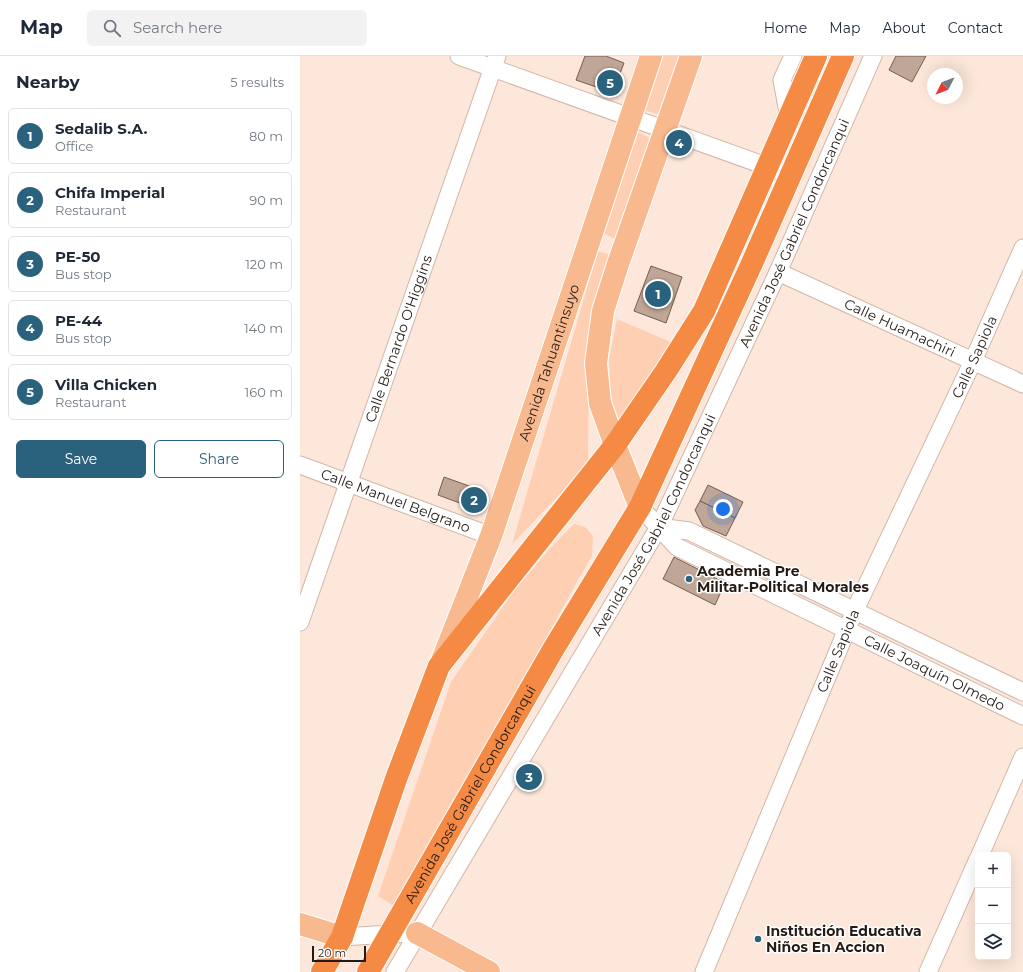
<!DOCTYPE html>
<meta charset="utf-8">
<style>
body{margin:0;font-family:Montserrat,sans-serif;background:#f2f2f3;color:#1f2937}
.controls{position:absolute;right:12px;bottom:12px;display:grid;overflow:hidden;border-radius:6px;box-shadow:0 4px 16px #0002}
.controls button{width:36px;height:36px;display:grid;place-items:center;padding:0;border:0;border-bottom:1px solid #e0e1e3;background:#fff;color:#1f2937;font:20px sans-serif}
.compass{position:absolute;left:627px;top:12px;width:36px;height:36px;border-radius:50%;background:#fff;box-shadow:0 4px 16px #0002;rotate:228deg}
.scale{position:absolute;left:12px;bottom:10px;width:54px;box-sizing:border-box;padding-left:4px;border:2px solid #251b16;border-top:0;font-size:11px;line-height:14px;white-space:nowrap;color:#251b16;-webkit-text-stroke:3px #fff;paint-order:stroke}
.you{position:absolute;left:423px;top:453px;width:14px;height:14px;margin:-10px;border:3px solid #fff;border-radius:50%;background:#1a73e8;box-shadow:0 0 0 6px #1a73e833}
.badge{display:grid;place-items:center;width:26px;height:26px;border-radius:50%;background:#2a617c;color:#fff;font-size:13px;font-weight:700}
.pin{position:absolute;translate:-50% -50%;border:2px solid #fff;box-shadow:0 1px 4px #0006}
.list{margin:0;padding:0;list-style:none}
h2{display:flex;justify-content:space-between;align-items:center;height:52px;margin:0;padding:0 16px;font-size:17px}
h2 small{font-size:13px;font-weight:400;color:#747a83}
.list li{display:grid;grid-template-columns:26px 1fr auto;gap:12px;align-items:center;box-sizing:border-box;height:56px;margin:0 8px 8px;padding:0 8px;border:1px solid #e0e1e3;border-radius:6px}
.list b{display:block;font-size:15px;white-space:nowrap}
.list p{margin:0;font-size:13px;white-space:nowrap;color:#747a83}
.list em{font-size:13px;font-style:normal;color:#747a83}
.actions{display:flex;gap:8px;padding:12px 16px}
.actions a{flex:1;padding:9px 0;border:1px solid #2a617c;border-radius:6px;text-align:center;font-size:14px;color:#2a617c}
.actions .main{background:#2a617c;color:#fff}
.icon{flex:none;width:22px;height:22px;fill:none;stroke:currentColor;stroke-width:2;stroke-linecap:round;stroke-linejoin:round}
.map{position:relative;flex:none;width:723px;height:916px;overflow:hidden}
header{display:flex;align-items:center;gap:24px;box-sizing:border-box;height:56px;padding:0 20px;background:#fff;border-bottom:1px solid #e0e1e3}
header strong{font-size:19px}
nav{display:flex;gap:22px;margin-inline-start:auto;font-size:14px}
.search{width:280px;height:36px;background:#f2f2f3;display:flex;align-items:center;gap:10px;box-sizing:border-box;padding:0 14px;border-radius:6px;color:#747a83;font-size:15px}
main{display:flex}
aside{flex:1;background:#fff}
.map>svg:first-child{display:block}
</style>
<header>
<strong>Map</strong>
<div class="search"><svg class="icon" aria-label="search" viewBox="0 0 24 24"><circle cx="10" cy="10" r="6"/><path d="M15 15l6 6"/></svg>Search here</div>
<nav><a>Home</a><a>Map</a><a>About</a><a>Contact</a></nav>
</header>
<main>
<aside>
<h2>Nearby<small>5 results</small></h2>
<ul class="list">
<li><span class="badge">1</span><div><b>Sedalib S.A.</b><p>Office</p></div><em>80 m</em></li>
<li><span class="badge">2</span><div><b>Chifa Imperial</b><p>Restaurant</p></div><em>90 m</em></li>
<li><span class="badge">3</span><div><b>PE-50</b><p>Bus stop</p></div><em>120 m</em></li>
<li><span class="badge">4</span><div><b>PE-44</b><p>Bus stop</p></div><em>140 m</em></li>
<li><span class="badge">5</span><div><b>Villa Chicken</b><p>Restaurant</p></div><em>160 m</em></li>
</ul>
<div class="actions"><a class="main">Save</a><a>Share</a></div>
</aside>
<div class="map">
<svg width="723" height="916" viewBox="0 0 723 916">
<rect width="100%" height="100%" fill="#fce7da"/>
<g fill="#ffcfb3">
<path d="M359,0H384L363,60L341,53Z"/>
<path d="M336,75L354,84L317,184L301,176Z"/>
<path d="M298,195L313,200L289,276L288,409L212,488Z"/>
<path d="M317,263L375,288L320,368L311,342L309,304Z"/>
<path d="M274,468L285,471L293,480L292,500L279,522L166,729L97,852L78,840L151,626L214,535L255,487Z"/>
</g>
<g fill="#bfa697" stroke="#755e51">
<path d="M285,0H306L324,7L314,33L308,35L276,24Z"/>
<path d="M596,0H626L612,26L589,14Z"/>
<path d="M351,210L382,221L366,267L334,255Z"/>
<path d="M144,421L183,435L176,453L138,439Z"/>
<path d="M408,429L443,446L435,462L400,445Z"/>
<path d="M400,445L435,462L426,480L403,470L395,454Z"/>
<path d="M374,501L425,527L415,549L363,523Z"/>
</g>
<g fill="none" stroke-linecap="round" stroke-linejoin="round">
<g stroke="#d1b7a8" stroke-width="19">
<g id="minor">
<path d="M159,0L491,119"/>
<path d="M489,62L482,24L493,0"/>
<path id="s1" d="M478,216L723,328"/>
<path id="s2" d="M0,409L191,480"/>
<path id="s3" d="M340,451L377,491L723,660"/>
<path d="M359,471L389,475L723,636"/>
<path id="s4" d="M0,566L197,0"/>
<path d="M680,799L723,701"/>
<path d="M42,881L90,878L117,877"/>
<path id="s5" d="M95,916L359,471L478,216L573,0"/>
<path id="s6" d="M404,916L555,554L673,305L723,192"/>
<path d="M628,916L678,803"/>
</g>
</g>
<g stroke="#fff" stroke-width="24">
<g id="major">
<path d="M340,451L315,389L300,347L296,307L303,255L318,208L391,0"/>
<path id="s7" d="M143,602L191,480L351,0"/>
<path d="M0,868L42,881"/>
<path d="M117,877L189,916"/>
</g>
</g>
<g stroke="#fff" stroke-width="24">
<g id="highway">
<path d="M22,916L42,881L96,723L139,610L315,389L366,315L404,255L516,0"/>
<path id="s8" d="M68,916L254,592L340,451L453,205L543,0"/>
</g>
</g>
<use href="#minor" stroke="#fff" stroke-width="17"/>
<use href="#major" stroke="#f8b98f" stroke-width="22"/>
<use href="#highway" stroke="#f48a44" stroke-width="22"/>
</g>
<g fill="#2a617c" stroke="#fff" stroke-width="1.5">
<circle cx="389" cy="523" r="4"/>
<circle cx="458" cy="883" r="4"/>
</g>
<g text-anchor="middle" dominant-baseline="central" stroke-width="3" stroke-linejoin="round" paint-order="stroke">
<g font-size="14" fill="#251b16" stroke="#fff">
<text stroke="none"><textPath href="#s5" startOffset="841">Avenida José Gabriel Condorcanqui</textPath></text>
<text stroke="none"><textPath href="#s1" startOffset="134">Calle Huamachiri</textPath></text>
<text stroke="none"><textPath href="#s4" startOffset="300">Calle Bernardo O'Higgins</textPath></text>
<text stroke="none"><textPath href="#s6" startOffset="672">Calle Sapiola</textPath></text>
<text stroke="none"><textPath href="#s7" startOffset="314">Avenida Tahuantinsuyo</textPath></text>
<text stroke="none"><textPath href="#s2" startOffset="102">Calle Manuel Belgrano</textPath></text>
<text stroke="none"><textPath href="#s5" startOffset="517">Avenida José Gabriel Condorcanqui</textPath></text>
<text stroke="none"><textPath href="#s6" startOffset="348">Calle Sapiola</textPath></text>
<text stroke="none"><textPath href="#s3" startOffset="341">Calle Joaquín Olmedo</textPath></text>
<text stroke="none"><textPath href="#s8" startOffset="205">Avenida José Gabriel Condorcanqui</textPath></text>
</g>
<g font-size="14" font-weight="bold" fill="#251b16" stroke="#fff" text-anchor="start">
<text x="397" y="515">Academia Pre<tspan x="397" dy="16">Militar-Political Morales</tspan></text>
<text x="466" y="875">Institución Educativa<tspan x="466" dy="16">Niños En Accion</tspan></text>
</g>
</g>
</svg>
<div class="controls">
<button>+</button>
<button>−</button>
<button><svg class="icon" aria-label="layers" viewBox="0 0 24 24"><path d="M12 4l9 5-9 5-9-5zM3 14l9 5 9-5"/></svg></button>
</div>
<svg class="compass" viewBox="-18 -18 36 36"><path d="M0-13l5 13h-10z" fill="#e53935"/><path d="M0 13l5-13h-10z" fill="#747a83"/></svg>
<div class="scale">20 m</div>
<div class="you"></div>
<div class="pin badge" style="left:358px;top:238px">1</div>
<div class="pin badge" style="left:174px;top:444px">2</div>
<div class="pin badge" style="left:229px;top:721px">3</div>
<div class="pin badge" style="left:379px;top:87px">4</div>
<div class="pin badge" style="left:310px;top:27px">5</div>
</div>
</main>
